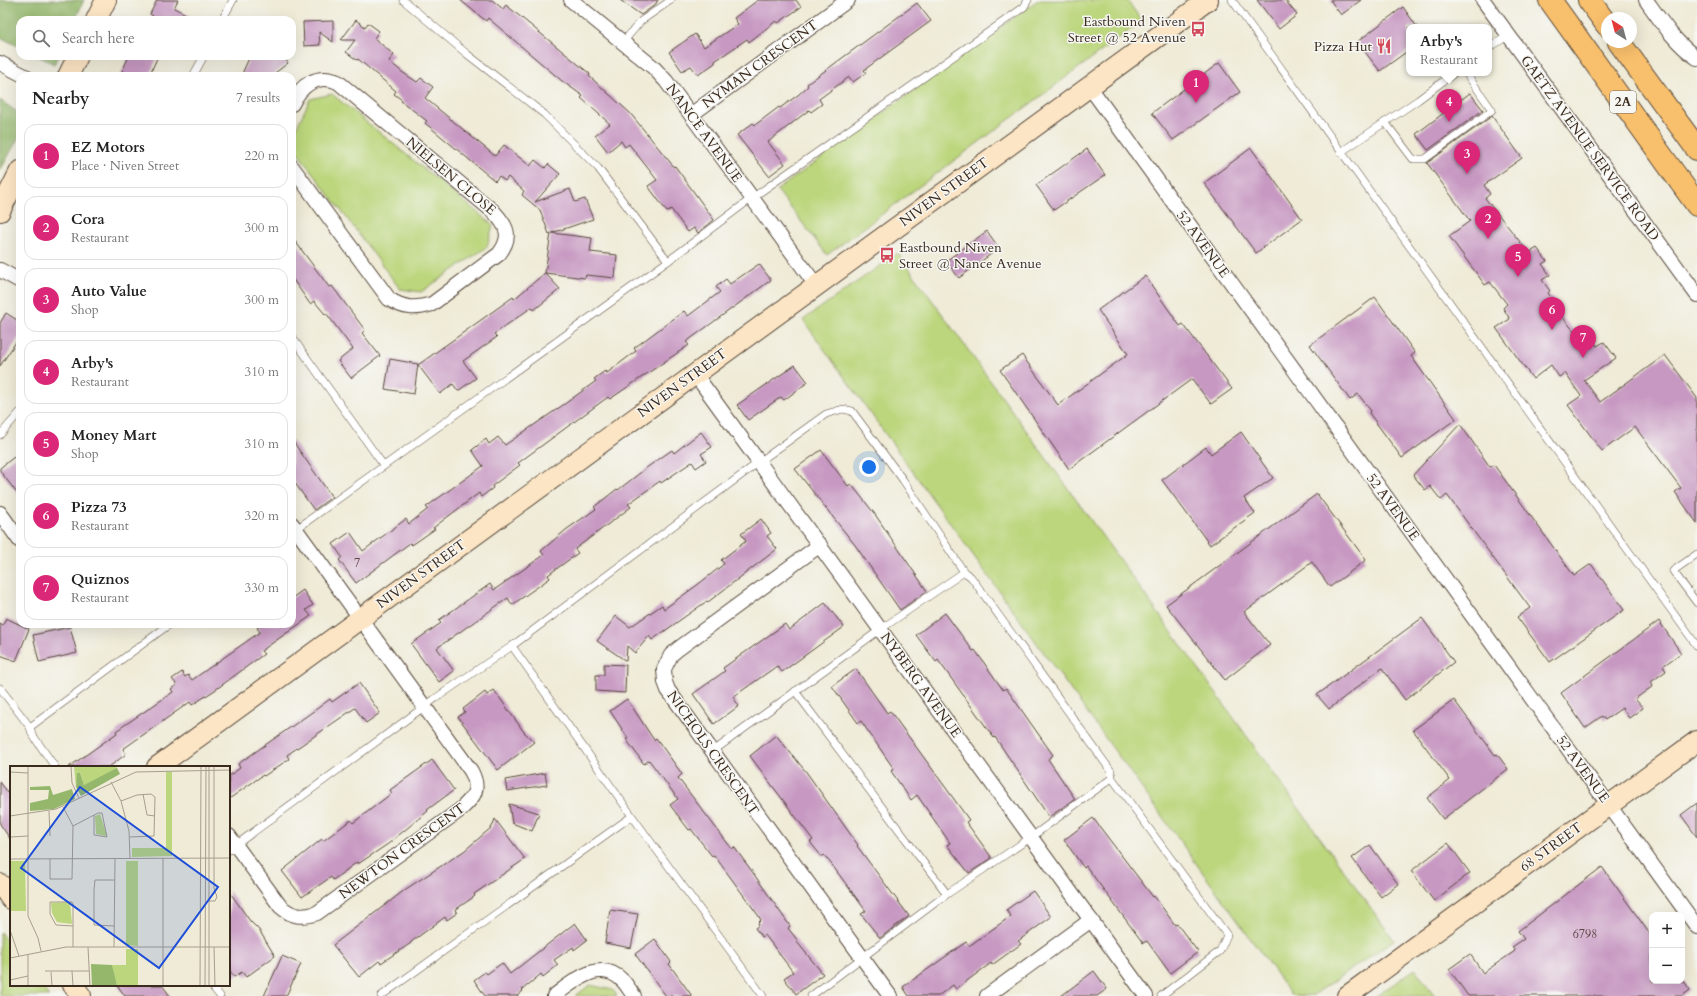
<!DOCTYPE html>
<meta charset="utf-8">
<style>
body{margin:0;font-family:Cardo,serif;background:#f2f2f2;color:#222}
.controls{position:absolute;right:12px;bottom:12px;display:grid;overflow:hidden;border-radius:8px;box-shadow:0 4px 16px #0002}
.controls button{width:36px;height:36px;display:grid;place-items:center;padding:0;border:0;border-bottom:1px solid #e0e0e0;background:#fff;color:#222;font:20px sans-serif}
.compass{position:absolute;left:1601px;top:12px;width:36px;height:36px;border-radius:50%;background:#fff;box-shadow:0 4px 16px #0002;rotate:324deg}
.you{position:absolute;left:869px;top:467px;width:14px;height:14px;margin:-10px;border:3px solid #fff;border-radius:50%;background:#1a73e8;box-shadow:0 0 0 6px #1a73e833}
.badge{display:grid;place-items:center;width:26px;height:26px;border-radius:50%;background:#db2777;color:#fff;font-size:13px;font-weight:700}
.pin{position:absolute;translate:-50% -33px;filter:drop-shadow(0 1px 2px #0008)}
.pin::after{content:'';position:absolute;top:21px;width:14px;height:12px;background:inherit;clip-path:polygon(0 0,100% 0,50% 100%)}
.popup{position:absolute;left:1406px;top:24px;width:86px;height:52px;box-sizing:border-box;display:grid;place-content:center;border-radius:8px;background:#fff;filter:drop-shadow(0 1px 3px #0005);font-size:13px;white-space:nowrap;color:#767676}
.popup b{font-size:15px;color:#222}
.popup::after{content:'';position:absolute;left:50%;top:100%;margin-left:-8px;border:8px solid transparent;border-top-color:#fff}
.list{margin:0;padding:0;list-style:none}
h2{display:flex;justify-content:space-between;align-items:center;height:52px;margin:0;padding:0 16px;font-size:17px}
h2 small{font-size:13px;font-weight:400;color:#767676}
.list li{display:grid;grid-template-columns:26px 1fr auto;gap:12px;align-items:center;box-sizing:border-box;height:64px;margin:0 8px 8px;padding:0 8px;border:1px solid #e0e0e0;border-radius:12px}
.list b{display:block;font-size:15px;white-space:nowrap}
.list p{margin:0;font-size:13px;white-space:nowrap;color:#767676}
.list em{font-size:13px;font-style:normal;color:#767676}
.icon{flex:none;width:22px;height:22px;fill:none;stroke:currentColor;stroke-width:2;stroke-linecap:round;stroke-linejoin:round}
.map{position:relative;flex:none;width:1697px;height:996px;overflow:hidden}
.search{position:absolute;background:#fff;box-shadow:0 4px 16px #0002;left:16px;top:16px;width:280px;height:44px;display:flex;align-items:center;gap:10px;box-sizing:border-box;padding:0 14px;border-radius:12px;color:#767676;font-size:15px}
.panel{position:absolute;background:#fff;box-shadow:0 4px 16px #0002;left:16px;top:72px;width:280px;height:556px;border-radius:12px}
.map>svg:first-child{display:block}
</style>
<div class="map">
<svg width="1697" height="996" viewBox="0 0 1697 996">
<rect width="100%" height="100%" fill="#f6f6f2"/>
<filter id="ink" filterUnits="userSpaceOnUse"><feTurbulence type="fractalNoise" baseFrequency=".025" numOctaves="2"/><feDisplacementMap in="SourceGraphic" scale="8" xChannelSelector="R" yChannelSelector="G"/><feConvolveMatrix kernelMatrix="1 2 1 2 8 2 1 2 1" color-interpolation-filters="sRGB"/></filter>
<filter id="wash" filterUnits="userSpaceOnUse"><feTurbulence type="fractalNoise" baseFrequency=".012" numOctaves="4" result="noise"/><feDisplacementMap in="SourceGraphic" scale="16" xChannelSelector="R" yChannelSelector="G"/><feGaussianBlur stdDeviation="0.9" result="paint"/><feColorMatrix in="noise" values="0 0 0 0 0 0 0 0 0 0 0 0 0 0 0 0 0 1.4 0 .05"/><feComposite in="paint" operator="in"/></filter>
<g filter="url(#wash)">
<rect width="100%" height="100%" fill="#efebd7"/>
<g fill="#bbd67c" stroke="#7b804d">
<path d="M1038,0H1127L1142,21L827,255L777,190Z"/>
<path d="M332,94L493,225L487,247L421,292L400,289L300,156L292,143V137L310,99Z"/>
<path d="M898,253L1394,940L1312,996H1292L803,320Z"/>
<path d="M0,932L11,947V985H40L49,996H0Z"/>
<path d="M1415,969L1435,996H1376Z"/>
<path d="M590,985L613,990L617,996H575Z"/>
</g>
<g fill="#94b76c" stroke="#687045">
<path d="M0,0H84L75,20H20V47L0,37Z"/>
<path d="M38,56H58L54,64Z"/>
<path d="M0,100L20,114V135L0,171Z"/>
</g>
<g id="blocks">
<g fill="#c799c2">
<path d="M157,0H178L174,8L198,20H151L153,16L150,14Z"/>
<path d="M460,0H492L503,9L506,5L590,74L589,76L630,113L674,167L675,166L714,220L698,233L694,228L688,232L671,209L667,212L648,186L657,180L629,144L625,147L621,141L608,152L595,135L610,124L581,98L583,96L562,81L488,18L486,21Z"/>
<path d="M620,0H658L655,5L641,15Z"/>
<path d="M758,0H796L801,7L778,23L776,21L749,42L747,39L715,61V63L698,75L691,66L682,71L669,52L695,34L704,47L738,24L734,18Z"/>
<path d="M1257,0H1285L1297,15L1279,29Z"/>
<path d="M1330,0H1361L1341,15Z"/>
<path d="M917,3L931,21L864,70L866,73L853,82L849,77L819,99L822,104L811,112L809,110L768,142L785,164L769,176L737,135L753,123L755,125L779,107L780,108L798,95L808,86L807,84Z"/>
<path d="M1403,7L1417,27H1409V50L1380,71L1357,42Z"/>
<path d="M356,20L365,27L368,23L379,31L374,38L394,55L389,61L402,72L417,82L421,78L433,87L425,98L495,156L504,145L530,166L535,160L545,168L548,164L560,174L535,202L570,189L575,202L585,199L593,219L552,233L592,238L590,252L617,255L615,278L586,275L585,278L545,273L560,289L534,310L532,307L494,334L497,337L463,361L476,378L458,391L453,384L440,394L418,365L513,297L514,299L545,273L551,233L549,234L540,210L522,195L524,191L508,177L505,181L499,176L495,181L425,123L427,121L401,101L402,100L394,94L396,91L358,59L357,60L346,52L355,40H341Z"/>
<path d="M333,21V42L319,32L320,45L304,46L303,22Z"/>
<path d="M129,56H158L149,76H120Z"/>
<path d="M250,56H283L288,63L271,76H241Z"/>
<path d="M1219,63L1240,92L1173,140L1152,113Z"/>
<path d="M1470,93L1483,110L1428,150L1416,134Z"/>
<path d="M1492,116L1522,158L1484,185L1490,194L1485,198L1529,253L1537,248L1547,261L1542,264L1550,275L1542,280L1550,291L1548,293L1554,301L1551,303L1574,331L1578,329L1584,338L1589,335L1597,346L1604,342L1616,358L1584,380L1600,402L1665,355L1697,398V523L1675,492L1681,488L1635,427L1602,451L1568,405L1581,396L1565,373L1559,377L1551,365L1533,379L1496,328L1510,319L1503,308L1507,304L1490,282L1485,285L1449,236L1470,221L1427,163Z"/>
<path d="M1251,148L1302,219L1256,253L1204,183Z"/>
<path d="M1087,149L1105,175L1054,210L1036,185Z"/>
<path d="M987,231L999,248L959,278L946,261Z"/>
<path d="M292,237L329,287L332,286L365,330L362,333L380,356L351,378L338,361L353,349L326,313L325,314L314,301L310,304L292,278Z"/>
<path d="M759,264L771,280L686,342L689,345L610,399L608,397L518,463L520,465L492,486L493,488L481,497L479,493L433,528L435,529L412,545L410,543L356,583L339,560L342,557L333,544L350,532L363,551L406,519L409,524L428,509L426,507L483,466L472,450L486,439L489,444L498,437L505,445L566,403L596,381L594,379L605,371L607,373L636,351L634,348L684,311L688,316L720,292L716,287L726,279L730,284Z"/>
<path d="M1145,276L1180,326L1183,324L1232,389L1211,404L1192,379L1069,469L1000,370L1022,355L1058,405L1128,354L1098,310Z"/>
<path d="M1375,297L1415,353L1411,356L1456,419L1402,458L1369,413L1371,411L1358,394L1350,400L1310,345Z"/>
<path d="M6,313L20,322V336L0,366V323Z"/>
<path d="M390,359L418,364L414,394L385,389Z"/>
<path d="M795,365L808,382L784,400L781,397L748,420L737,405Z"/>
<path d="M1460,424L1490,467L1494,465L1574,576L1591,564L1624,610L1550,662L1517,617L1530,608L1447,495L1441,500L1430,486L1425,490L1413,475Z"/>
<path d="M701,432L712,447L701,454L706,461L696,468L692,462L661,483L660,481L628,504L631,507L575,549L578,553L548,575L550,578L512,605L508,598L437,648L454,671L439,682L411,644L441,623L439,620L490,584L494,590L544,555L541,551L567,529L596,509L594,507L617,489L618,490L649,466L672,450L674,453Z"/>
<path d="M1241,432L1273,478L1244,498L1255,513L1210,545L1162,480L1206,447L1211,454Z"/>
<path d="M292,440L332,497L314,510L292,479Z"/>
<path d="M821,450L848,486L851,484L874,513L927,591L900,610L855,545L795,469Z"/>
<path d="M14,457L20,464V497L0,471V468Z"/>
<path d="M1317,494L1366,560L1330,587L1312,562L1244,612L1270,645L1225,680L1166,605Z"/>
<path d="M761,519L771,533L767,536L777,549L708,602L707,601L652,640L649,636L635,653L627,646L626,661L597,641L616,616L630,627L662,605L664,609L696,586L724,564L721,560L746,541L741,534Z"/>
<path d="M303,590L313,605L306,610L311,616L261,651L264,654L215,690L192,705L190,702L123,749L126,754L109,767H69L117,733L116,731L173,692L171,689L177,685L172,679L182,672L185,677L188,675L192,680L260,632L257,628L263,624H292V598Z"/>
<path d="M825,603L844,627L782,672L777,666L733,697L739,706L714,724L693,694L725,671L723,668L785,624L789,630Z"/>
<path d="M945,613L973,651L975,650L1003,690L1006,688L1053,755L1048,759L1075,799L1049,817L995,737L994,738L938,660L936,662L916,635Z"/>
<path d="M6,618L29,629L16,661L0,655V623L3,625Z"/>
<path d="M1422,618L1454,662L1405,700L1382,668L1329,709L1317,695Z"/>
<path d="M1659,621L1681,653L1663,666L1666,671L1651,682L1653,686L1635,699L1643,708L1629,718L1622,708L1605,720L1602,716L1585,728L1561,693Z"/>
<path d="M70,627L77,653L39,662L33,635Z"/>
<path d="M604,664L626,665L625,693L596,691V675H604Z"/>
<path d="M856,669L887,713L890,711L946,788L969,820L966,822L992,858L969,873L947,845L950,843L917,795L911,800L891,771L894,769L861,721L858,723L832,686Z"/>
<path d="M359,683L380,713L366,723L355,708L287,755L289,759L264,776L263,775L229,799V776L240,768L238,764L318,708L330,699L332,702Z"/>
<path d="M494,690L524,732L534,742L498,770L458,717L465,712L463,709L485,692L487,695Z"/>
<path d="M627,699L654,740L656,738L682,774L678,778L732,849L734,847L751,870L790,926L788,928L798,941L797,942L823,974L796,994L784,978L793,972L765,935L762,937L755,928L759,925L758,923L761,920L758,915L714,855L712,856L691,829L689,830L670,805L678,799L649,760L644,764L626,739L628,738L610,711Z"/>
<path d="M1454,700L1495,755L1497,754L1508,769L1443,819L1427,798L1450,780L1413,730Z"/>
<path d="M776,735L807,773L858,845L857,846L909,916L880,938L861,914L866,911L832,865L824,855L822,857L810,842L813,840L750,756Z"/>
<path d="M432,760L454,790L427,810L428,811L388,844L358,864L357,862L333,880L331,877L302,897L282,871L322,839L323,841L351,820L353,823L392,793L390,790Z"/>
<path d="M545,773L547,785L507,791L505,780Z"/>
<path d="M0,782L11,797V840L0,824Z"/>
<path d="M1697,803V837L1681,815Z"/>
<path d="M509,804L539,813L532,831L512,823Z"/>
<path d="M1093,818L1153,897L1154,896L1175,925L1177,924L1198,952L1170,973L1147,941L1143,943L1086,866L1084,868L1064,840Z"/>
<path d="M495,819L525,859L474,894L475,896L455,910L457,913L447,920L445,917L411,942V943L381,963L379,961L359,977L333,945L406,889L464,851L492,827Z"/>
<path d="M1448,843L1470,873L1434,901L1411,871Z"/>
<path d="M1370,845L1398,884L1381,897L1352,858Z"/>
<path d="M1602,867L1652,937V981H1684L1690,990L1682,996H1468L1449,969L1470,954L1483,973L1515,951L1512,947L1524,939L1518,931Z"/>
<path d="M229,891L250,921L259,930L275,956L246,977L242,972L234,977L229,969Z"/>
<path d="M1033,891L1051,917L1018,941L1021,944L992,965L991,963L956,989L953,985L938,996H909L903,987L966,942L969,946L1011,916L1006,910Z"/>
<path d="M610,910L638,914L631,948L605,943Z"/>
<path d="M575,923L587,940L574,950L573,947L554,960L558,965L543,977L541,974L522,990L523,991L517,996H485L474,980L485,972L487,974L502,963L510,974Z"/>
<path d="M655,939L671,962L669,964L692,996H666L635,954Z"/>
<path d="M282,956L301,964L286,996H264Z"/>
<path d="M1094,971L1107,989L1097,996H1061Z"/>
<path d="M117,985H162L170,996H125Z"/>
</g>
</g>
</g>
<g filter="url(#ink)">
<use href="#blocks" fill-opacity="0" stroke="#56473a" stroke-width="1"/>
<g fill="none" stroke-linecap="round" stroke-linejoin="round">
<g stroke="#56473a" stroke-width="8">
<g id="lane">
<path d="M403,0L467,54L544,114L598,168L668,261"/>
<path d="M1232,0L1697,646"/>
<path d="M222,20L233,0"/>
<path d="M623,42L641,21L671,0"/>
<path d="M1489,48L1509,35"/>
<path d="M193,76L204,56"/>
<path d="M1385,122L1413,159H1425L1492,110L1466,73"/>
<path d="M1341,152L1418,100L1454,73"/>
<path d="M292,337L384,466"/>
<path d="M0,435L20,412"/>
<path d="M295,530L668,261L752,198L1024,7L1028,0"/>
<path d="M1697,554L1673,571L1697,603"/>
<path d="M512,646L632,816L763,996"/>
<path d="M0,688L30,727L32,734L55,767"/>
<path d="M795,691L947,894"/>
<path d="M30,727L170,624"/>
<path d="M712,752L881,629L964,572"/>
<path d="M229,850L436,698L512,646L759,462L826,414L843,409L852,411L903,480L964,572L971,577L1111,771L1112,778L1227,935L1220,951L1161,996"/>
<path d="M211,985L220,996"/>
<path d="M381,996L632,816"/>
<path d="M811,996L947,894L1030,838L1112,778"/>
</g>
</g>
<g stroke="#56473a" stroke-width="16">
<g id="street">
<path d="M571,0L653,67L666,81L816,285"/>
<path d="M1483,0L1697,295"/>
<path d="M1646,0C1661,21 1675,43 1697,58"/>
<path d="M0,63L25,76"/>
<path d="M1089,86L1697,927"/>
<path d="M292,104C301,85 317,73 338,82L494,212C508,227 512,237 499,254L432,304C416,309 404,309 389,299L292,167"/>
<path d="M692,114L848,0"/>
<path d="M0,270L20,281"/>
<path d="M695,374L1146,996"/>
<path d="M0,513L20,541"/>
<path d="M820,545L678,649L671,655L664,669L665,682L668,690L890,996"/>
<path d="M229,836L280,906C292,917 302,918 317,913L460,810C474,797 481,790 471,771L292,524"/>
<path d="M554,996C573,982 600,957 623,981C627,985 630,991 634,996"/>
<path d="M987,996L1091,920"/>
</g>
</g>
<g stroke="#56473a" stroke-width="22">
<g id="secondary">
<path d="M96,20L106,0"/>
<path d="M68,76L78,56"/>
<path d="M0,211L20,171"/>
<path d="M157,767L1208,0"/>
<path d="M0,884L11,899"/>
<path d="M73,985L81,996"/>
<path d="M1347,996L1697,741"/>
</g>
</g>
<g stroke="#56473a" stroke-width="24">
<g id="primary">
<path d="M1550,0L1697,205"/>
<path d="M1589,0L1607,25"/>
<path d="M1619,42L1697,149"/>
</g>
</g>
<use href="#lane" stroke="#fff" stroke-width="7"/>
<use href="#street" stroke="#fff" stroke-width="14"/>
<use href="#secondary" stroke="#fce5c4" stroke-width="20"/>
<use href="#primary" stroke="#f8bf6c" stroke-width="22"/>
</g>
</g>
<defs>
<g id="bus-bare" transform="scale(1.2)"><path d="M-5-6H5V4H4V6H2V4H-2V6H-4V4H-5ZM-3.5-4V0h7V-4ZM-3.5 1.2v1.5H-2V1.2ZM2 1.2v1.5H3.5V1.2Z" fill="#d1495b" stroke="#f6f6f2" stroke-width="2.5" paint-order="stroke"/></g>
<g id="restaurant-bare" transform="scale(1.2)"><path d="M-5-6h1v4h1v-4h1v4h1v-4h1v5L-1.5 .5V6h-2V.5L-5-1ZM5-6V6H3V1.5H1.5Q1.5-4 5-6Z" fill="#d1495b" stroke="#f6f6f2" stroke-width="2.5" paint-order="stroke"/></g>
</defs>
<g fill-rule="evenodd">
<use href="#bus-bare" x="1198" y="29"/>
<use href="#restaurant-bare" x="1384" y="46"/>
<use href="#bus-bare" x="887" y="255"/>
</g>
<g text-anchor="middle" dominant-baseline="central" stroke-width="3" stroke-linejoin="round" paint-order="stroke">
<g font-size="12" fill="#5e4647">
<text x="357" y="563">7</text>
<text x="1585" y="934">6798</text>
</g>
<rect fill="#f6f6f2" stroke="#73675e" stroke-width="1" x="1610" y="91" width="26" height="22" rx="3"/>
<g font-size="13" font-weight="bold" fill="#3b2a1e">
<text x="1623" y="102">2A</text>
</g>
<g font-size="14" fill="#3b2a1e" stroke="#f6f6f2" text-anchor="end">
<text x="1186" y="21">Eastbound Niven<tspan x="1186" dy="16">Street @ 52 Avenue</tspan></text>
<text x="1372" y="46">Pizza Hut</text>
<text x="899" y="247" text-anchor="start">Eastbound Niven<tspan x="899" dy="16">Street @ Nance Avenue</tspan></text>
</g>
<g font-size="14" fill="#3b2a1e" stroke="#f6f6f2">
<text transform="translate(760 64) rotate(-36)">NYMAN CRESCENT</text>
<text transform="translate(704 133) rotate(54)">NANCE AVENUE</text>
<text transform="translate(1590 148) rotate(54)">GAETZ AVENUE SERVICE ROAD</text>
<text transform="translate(451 176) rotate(40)">NIELSEN CLOSE</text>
<text transform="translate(944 192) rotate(-36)">NIVEN STREET</text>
<text transform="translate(1203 244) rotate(54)">52 AVENUE</text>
<text transform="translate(682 383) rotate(-36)">NIVEN STREET</text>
<text transform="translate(1393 507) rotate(54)">52 AVENUE</text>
<text transform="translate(421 574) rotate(-36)">NIVEN STREET</text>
<text transform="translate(921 685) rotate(54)">NYBERG AVENUE</text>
<text transform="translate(713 753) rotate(55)">NICHOLS CRESCENT</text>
<text transform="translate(1583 769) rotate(54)">52 AVENUE</text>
<text transform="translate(1551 847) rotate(-36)">68 STREET</text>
<text transform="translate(402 851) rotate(-36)">NEWTON CRESCENT</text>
</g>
</g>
<g transform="translate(10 766)">
<rect width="220" height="220" fill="#efebd7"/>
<path d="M64,0H106L107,3L74,19L70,7H68L66,21ZM156,6H162V90L122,91V82H156ZM90,48L97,69L95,70L86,68L85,50ZM0,95H15L16,145H0ZM116,95H128V180L116,179ZM60,136L62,158L47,156L42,147L41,137ZM116,183H128V220H107L104,215L102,199H116Z" fill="#bbd67c"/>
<path d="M107,2L110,8L71,30L66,21L67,7H70L74,19ZM40,20L43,29L62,23L65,33L44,43L20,45V37L38,33L39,24H20V21ZM81,198L102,199L107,220H82Z" fill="#94b76c"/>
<path fill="none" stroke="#a79e8d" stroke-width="1" d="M18,0V150L28,172L31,185M61,0L62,17L69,32M0,6L18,7M101,16L111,35L119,65L120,92M133,28L137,49L145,50M111,35L127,29L141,28L145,31L144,70L120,71M39,45L40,70M0,50L46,43L126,6L220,4M63,60L88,47H92L97,71L84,69V49M1,71L18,70M0,93L220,92M40,93V113H62L63,60L53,41M199,135H205L207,131L204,122V0M104,160L84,159V124L85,114H105M0,164L9,190M63,181V138L62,136H40V148L46,159L63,160M78,181L80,220M104,181L105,93M204,181L205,220M18,188V220M0,192L56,181H220M35,205H79M62,205L63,220M41,206L42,220M0,214L18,210M153,220V92M190,220L191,0M195,220L196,0M199,220V0"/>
<path fill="#1d4ed8" fill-opacity="0.15" stroke="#1d4ed8" stroke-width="2" d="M70,21L208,121L149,202L11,102Z"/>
<rect width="220" height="220" fill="none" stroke="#3b2a1e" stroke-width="2"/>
</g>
</svg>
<div class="controls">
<button>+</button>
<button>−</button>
</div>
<svg class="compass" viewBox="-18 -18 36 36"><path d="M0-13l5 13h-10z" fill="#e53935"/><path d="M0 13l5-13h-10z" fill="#767676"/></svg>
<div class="you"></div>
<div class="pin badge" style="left:1196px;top:103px">1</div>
<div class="pin badge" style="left:1488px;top:239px">2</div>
<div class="pin badge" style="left:1467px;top:174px">3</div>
<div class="pin badge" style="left:1449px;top:122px">4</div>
<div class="popup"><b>Arby's</b>Restaurant</div>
<div class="pin badge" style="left:1518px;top:277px">5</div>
<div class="pin badge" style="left:1552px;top:330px">6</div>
<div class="pin badge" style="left:1583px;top:358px">7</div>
<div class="search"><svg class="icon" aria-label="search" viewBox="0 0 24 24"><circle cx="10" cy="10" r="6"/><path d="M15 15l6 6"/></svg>Search here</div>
<section class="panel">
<h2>Nearby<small>7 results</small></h2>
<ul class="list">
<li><span class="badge">1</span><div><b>EZ Motors</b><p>Place · Niven Street</p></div><em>220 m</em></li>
<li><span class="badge">2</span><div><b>Cora</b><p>Restaurant</p></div><em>300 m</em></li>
<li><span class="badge">3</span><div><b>Auto Value</b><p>Shop</p></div><em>300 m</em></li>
<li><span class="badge">4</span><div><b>Arby's</b><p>Restaurant</p></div><em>310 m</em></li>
<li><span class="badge">5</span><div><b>Money Mart</b><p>Shop</p></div><em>310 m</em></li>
<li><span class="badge">6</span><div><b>Pizza 73</b><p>Restaurant</p></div><em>320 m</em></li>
<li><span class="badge">7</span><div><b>Quiznos</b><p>Restaurant</p></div><em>330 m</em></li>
</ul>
</section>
</div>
